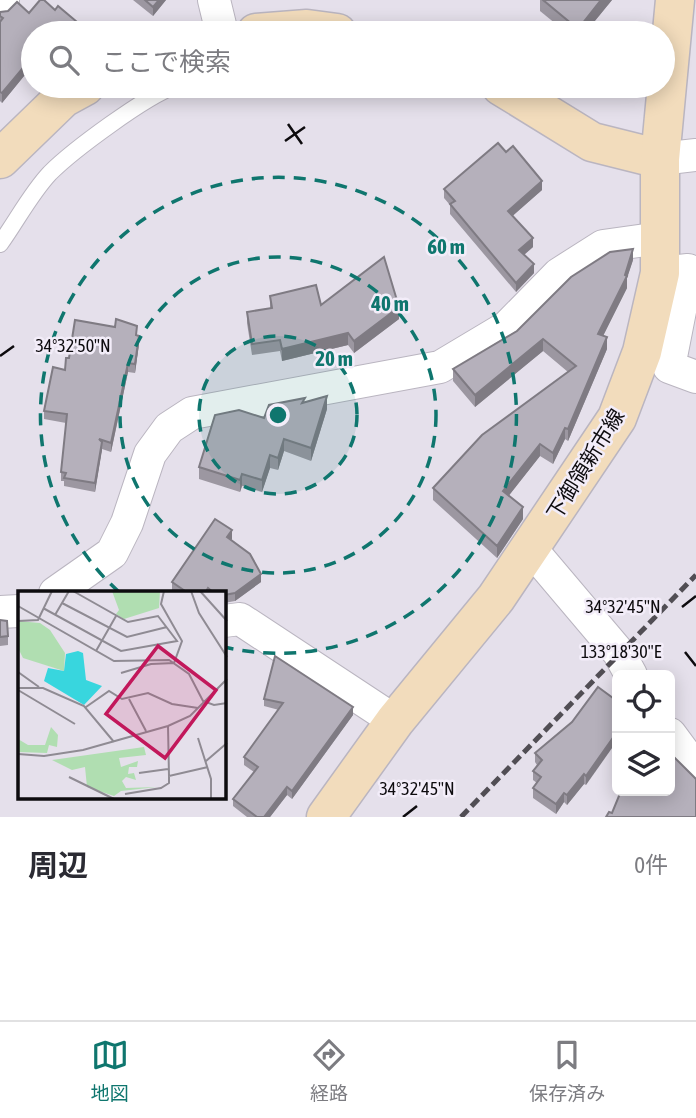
<!DOCTYPE html>
<html lang="ja">
<meta charset="utf-8">
<style>
body{margin:0;font-family:"Asap Condensed","Noto Sans JP",sans-serif;background:#f2f2f3;color:#2b2b33}
.controls{position:absolute;right:21px;bottom:21px;display:grid;overflow:hidden;border-radius:10px;box-shadow:0 4px 18px #0003}
.controls button{width:63px;height:63px;display:grid;place-items:center;padding:0;border:0;border-bottom:2px solid #e1e1e2;background:#fff;color:#2b2b33;font:35px sans-serif}
.list{margin:0;padding:0;list-style:none}
h2{display:flex;justify-content:space-between;align-items:center;height:91px;margin:0;padding:0 28px;font-size:30px}
h2 small{font-size:23px;font-weight:400;color:#7c7c81}
.icon{flex:none;width:38px;height:38px;fill:none;stroke:currentColor;stroke-width:2;stroke-linecap:round;stroke-linejoin:round}
.map{position:relative;flex:none;width:696px;height:817px;overflow:hidden}
.search{position:absolute;background:#fff;box-shadow:0 4px 18px #0003;left:21px;right:21px;top:21px;height:77px;display:flex;align-items:center;gap:18px;box-sizing:border-box;padding:0 24px;border-radius:38px;color:#7c7c81;font-size:26px}
.sheet{height:203px;background:#fff}
nav{display:flex;justify-content:space-around;align-items:center;box-sizing:border-box;height:98px;border-top:2px solid #e1e1e2;background:#fff;font-size:19px;color:#7c7c81}
nav a{display:grid;justify-items:center;gap:4px}
nav .on{color:#0f766e}
.map>svg:first-child{display:block}
</style>
<div class="map">
<svg width="696" height="817" viewBox="0 0 696 817">
<rect width="100%" height="100%" fill="#e5e0eb"/>
<g fill="none" stroke-linecap="round" stroke-linejoin="round">
<g stroke="#bab5c0" stroke-width="18">
<path id="lane" d="M0,244C16,222 31,193 50,173C73,150 146,96 175,86"/>
</g>
<g stroke="#bab5c0" stroke-width="34">
<g id="street">
<path d="M214,0L222,33"/>
<path d="M0,4L3,0"/>
<path d="M660,159L696,155"/>
<path d="M660,273L688,270L669,367L696,377"/>
<path d="M531,549L619,653L631,675"/>
<path d="M55,593L112,553L127,523L150,454L169,428L192,413L440,367L507,327L559,274L603,246L660,238"/>
<path d="M0,612L19,611"/>
<path d="M224,621L240,619L395,721"/>
<path d="M670,734L696,769"/>
</g>
</g>
<g stroke="#bab5c0" stroke-width="41">
<g id="secondary">
<path d="M256,33L307,29L337,33"/>
<path d="M501,86L592,142L660,159"/>
<path d="M0,159L63,98L85,86"/>
<path d="M326,817L395,721L496,598L617,418L642,352L660,273V159L675,0"/>
</g>
</g>
<use href="#lane" stroke="#fff" stroke-width="16"/>
<use href="#street" stroke="#fff" stroke-width="32"/>
<use href="#secondary" stroke="#f2dcbc" stroke-width="38"/>
<path stroke="#514e54" stroke-width="5" stroke-dasharray="10 5" stroke-linecap="butt" d="M461,817L696,575"/>
</g>
<g fill="#9c97a1">
<path d="M133,0H166L153,16Z"/>
<path d="M540,0H612L585,33H567L540,11Z"/>
<path d="M0,12L29,13L83,33H33V65L2,103L0,101Z"/>
<path d="M506,152L542,190L512,216L533,247L524,255L534,273L516,292L450,214V205L444,198V189Z"/>
<path d="M633,260L627,278V288L603,336L607,349L568,441L565,439L553,464L540,456L509,495L523,519L497,558L433,500V488L568,372L543,351L475,407L453,381V369Z"/>
<path d="M270,296L321,305L399,319L354,353L348,345L282,361L280,351L252,355L247,323V312L270,308Z"/>
<path d="M137,335L139,344L135,373L128,372L111,452L102,449L95,492L64,486V481H61V472L66,423L44,419V411L65,370L69,358Z"/>
<path d="M305,403L327,409L311,461L284,451L278,470L270,468L262,492L242,486L240,492L199,479V467L264,418Z"/>
<path d="M232,539L231,540L261,582L235,601L224,603V593H176L172,590V582Z"/>
<path d="M0,620L8,636V645L0,646Z"/>
<path d="M598,687L586,785L584,784L567,805L564,802L556,814L533,798V788L537,783L533,780V771L537,765L535,762V753L572,722Z"/>
<path d="M264,699L353,715L292,799L287,795L270,817H247L233,806V799L254,772L244,765V757L279,710L264,706Z"/>
</g>
<g fill="#7f7b83">
<path d="M159,0H166L153,16V7Z"/>
<path d="M601,0H612L585,33H578V29Z"/>
<path d="M33,56V65L2,103V93Z"/>
<path d="M542,181V190L508,220V211Z"/>
<path d="M533,238V247L519,259V250Z"/>
<path d="M633,249V260L627,278V288L598,346V334L625,275Z"/>
<path d="M534,264V273L516,292V283Z"/>
<path d="M399,307V319L354,353V341Z"/>
<path d="M348,333V345L282,361V349Z"/>
<path d="M139,336V344L135,373V364Z"/>
<path d="M607,337V349L568,441V429Z"/>
<path d="M543,339V351L475,407V395Z"/>
<path d="M128,363V372L111,452V443Z"/>
<path d="M327,396V409L311,461V448Z"/>
<path d="M565,428V439L553,464V453Z"/>
<path d="M284,439V451L278,470V458Z"/>
<path d="M102,442V450L95,492V483Z"/>
<path d="M540,444V456L503,503V491Z"/>
<path d="M270,455V468L262,492V480Z"/>
<path d="M242,474V486L240,492V480Z"/>
<path d="M523,507V519L497,558V546Z"/>
<path d="M232,530V539L227,546V537Z"/>
<path d="M261,574V582L235,601V593Z"/>
<path d="M353,707V715L292,799V791Z"/>
<path d="M617,732V741L586,785V776Z"/>
<path d="M584,774V784L567,805V795Z"/>
<path d="M287,787V795L270,817H264Z"/>
<path d="M564,793V802L556,814V804Z"/>
</g>
<g fill="#b5b0bb" stroke="#7f7b83" stroke-width="2">
<path d="M40,0H44L55,10L58,6L83,27L77,33H33V56L2,93L0,92V22L3,18L0,16V12L8,11L17,2L29,13Z"/>
<path d="M145,0H159L153,7Z"/>
<path d="M543,0H601L578,29Z"/>
<path d="M498,143L506,152L513,146L542,181L508,211L533,238L519,250L534,264L516,283L450,204L455,201L444,189Z"/>
<path d="M633,249L625,275L627,276L598,334L607,337L568,429L565,428L553,453L540,444L503,491L523,507L497,546L433,488L482,435L576,366L543,339L475,395L453,369L517,331L571,277L610,252Z"/>
<path d="M384,257L399,307L354,341L348,333L282,349L280,340L252,344L247,312L272,308L270,296L316,285L321,305Z"/>
<path d="M116,319L137,326L136,335L139,336L135,364L128,363L111,443L99,439L102,442L95,483L64,478L66,473L61,472L67,414L44,411L53,367L65,370L66,358H69L75,320L115,327Z"/>
<path d="M327,396L311,448L284,439L278,458L270,455L262,480L242,474L240,480L199,467L215,415L239,410L264,418L269,405L305,398L302,403Z"/>
<path d="M215,519L232,530L227,537L250,554L261,574L235,593L224,595V593H214L208,588L205,593H188L172,582Z"/>
<path d="M0,620L7,621L8,636L0,637Z"/>
<path d="M275,656L353,707L292,791L287,787L264,817H257L233,799L258,767L244,757L283,703L264,699Z"/>
<path d="M598,687L617,701V732L586,776L584,774L567,795L564,793L556,804L533,788L541,777L533,771L542,760L535,753L572,722Z"/>
<path d="M670,755L673,756L696,779V817H606L609,812L612,813L621,791H670Z"/>
</g>
<path fill="none" stroke="#0d0b0e" stroke-width="2.5" d="M288,124L302,144M285,141L305,127M0,356L14,346M682,607L696,596M685,652L696,666M403,817L417,806"/>
<circle cx="278" cy="415" r="79" fill="#0f766e" fill-opacity=".12"/>
<g fill="none" stroke="#0f766e" stroke-width="3.5" stroke-dasharray="12 9">
<circle cx="278" cy="415" r="79"/>
<circle cx="278" cy="415" r="158"/>
<path d="M119 592A238 238 0 1 1 224 647"/>
</g>
<g text-anchor="middle" dominant-baseline="central" stroke-width="5" stroke-linejoin="round" paint-order="stroke">
<g font-size="21" fill="#0d0b0e" stroke="#f3edf9">
<text transform="translate(585 464) rotate(-58)">下御領新市線</text>
</g>
</g>
<g transform="translate(18 591)">
<rect width="208" height="208" fill="#e5e0eb"/>
<path d="M94,0H142L141,17L106,28L98,23L101,19ZM0,30L22,32L32,39L47,62L46,80L5,67L1,59ZM33,136L40,144L39,156L31,154L29,162L0,161V148L10,154H27ZM126,156L128,164L101,167L103,176L120,170L119,176H111L110,183L116,182L118,189L108,186L104,190L108,197L139,196L103,200L96,205L69,196L67,176L54,179L34,169Z" fill="#b0deb1"/>
<path d="M60,60L65,62L68,89L84,95L66,114L26,90L30,77L46,80L48,63Z" fill="#38d6de"/>
<path fill="none" stroke="#8f8b93" stroke-width="2" d="M173,0L181,22L209,66M182,0L209,30M44,12L109,46L149,36M0,15L96,70L151,69L171,83L185,110L196,114L209,112M25,17L103,60L159,50L140,25L110,31L55,0M37,24L51,0M0,30L20,29L34,0M78,60L98,25M0,81L21,96M103,82L133,73L156,72L164,50L143,13L146,0M0,97H25L66,115L96,151M0,99L57,133M111,108L128,140M68,116L91,100L104,108L130,102L154,113L180,117M150,135L151,185L190,176M180,147L193,188V208M0,163L26,165L65,159L150,135L172,125L209,88M188,170L209,152M121,182L150,178M51,186L96,208M107,203L143,197L151,192V185"/>
<path fill="#c2185b" fill-opacity="0.15" stroke="#c2185b" stroke-width="3.5" d="M140,55L198,99L147,167L88,123Z"/>
<rect width="208" height="208" fill="none" stroke="#0d0b0e" stroke-width="3.5"/>
</g>
<g font-size="18" text-anchor="middle" fill="#0d0b0e" stroke="#f3edf9" stroke-width="5" stroke-linejoin="round" paint-order="stroke">
<text x="73" y="352">34°32'50"N</text>
<text x="623" y="613">34°32'45"N</text>
<text x="621" y="658">133°18'30"E</text>
<text x="417" y="795">34°32'45"N</text>
</g>
<circle cx="278" cy="415" r="10" fill="#0f766e" stroke="#f3edf9" stroke-width="3.5"/>
<g font-size="21" text-anchor="middle" font-weight="bold" fill="#0f766e" stroke="#f3edf9" stroke-width="5" stroke-linejoin="round" paint-order="stroke">
<text x="446" y="254">60 m</text>
<text x="390" y="311">40 m</text>
<text x="334" y="366">20 m</text>
</g>
</svg>
<div class="controls">
<button><svg class="icon" aria-label="locate" viewBox="0 0 24 24"><circle cx="12" cy="12" r="6"/><path d="M12 2v4M12 18v4M2 12h4M18 12h4"/></svg></button>
<button><svg class="icon" aria-label="layers" viewBox="0 0 24 24"><path d="M12 4l9 5-9 5-9-5zM3 14l9 5 9-5"/></svg></button>
</div>
<div class="search"><svg class="icon" aria-label="search" viewBox="0 0 24 24"><circle cx="10" cy="10" r="6"/><path d="M15 15l6 6"/></svg>ここで検索</div>
</div>
<section class="sheet">
<h2>周辺<small>0件</small></h2>
<ul class="list">
</ul>
</section>
<nav>
<a class="on"><svg class="icon" aria-label="map" viewBox="0 0 24 24"><path d="M3 6l6-2 6 2 6-2v14l-6 2-6-2-6 2zM9 4v14M15 6v14"/></svg>地図</a>
<a><svg class="icon" aria-label="directions" viewBox="0 0 24 24"><path d="M12 3l9 9-9 9-9-9zM9 14v-3h6M13 9l2 2-2 2"/></svg>経路</a>
<a><svg class="icon" aria-label="saved" viewBox="0 0 24 24"><path d="M7 4h10v16l-5-4-5 4z"/></svg>保存済み</a>
</nav>
